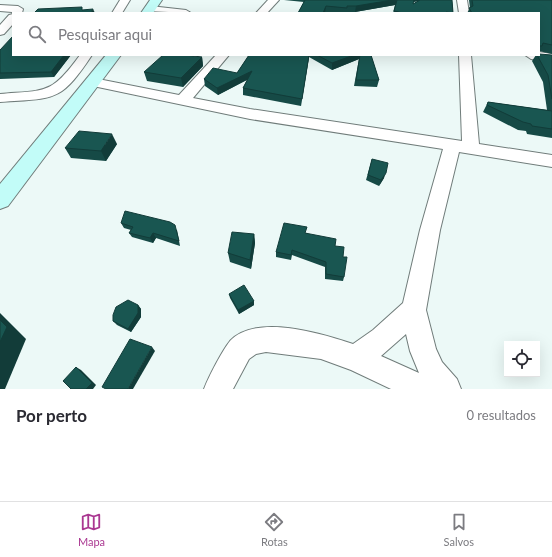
<!DOCTYPE html>
<html lang="pt">
<style>
body{margin:0;font-family:Lato,sans-serif;background:#f7f7f7;color:#2b2b33}
.controls{position:absolute;right:12px;bottom:12px;display:grid;overflow:hidden;border-radius:0px;box-shadow:0 4px 16px #0002}
.controls button{width:36px;height:36px;display:grid;place-items:center;padding:0;border:0;border-bottom:1px solid #e1e1e2;background:#fff;color:#2b2b33;font:20px sans-serif}
.list{margin:0;padding:0;list-style:none}
h2{display:flex;justify-content:space-between;align-items:center;height:52px;margin:0;padding:0 16px;font-size:17px}
h2 small{font-size:13px;font-weight:400;color:#7c7c81}
.icon{flex:none;width:22px;height:22px;fill:none;stroke:currentColor;stroke-width:2;stroke-linecap:round;stroke-linejoin:round}
.map{position:relative;flex:none;width:552px;height:389px;overflow:hidden}
.search{position:absolute;background:#fff;box-shadow:0 4px 16px #0002;left:12px;right:12px;top:12px;height:44px;display:flex;align-items:center;gap:10px;box-sizing:border-box;padding:0 14px;border-radius:0px;color:#7c7c81;font-size:15px}
.sheet{height:112px;background:#fff}
nav{display:flex;justify-content:space-around;align-items:center;box-sizing:border-box;height:56px;border-top:1px solid #e1e1e2;background:#fff;font-size:11px;color:#7c7c81}
nav a{display:grid;justify-items:center;gap:2px}
nav .on{color:#aa3791}
.map>svg:first-child{display:block}
</style>
<div class="map">
<svg width="552" height="389" viewBox="0 0 552 389">
<rect width="100%" height="100%" fill="#ecf9f7"/>
<g fill="none" stroke-linecap="round" stroke-linejoin="round">
<g stroke="#707c7a" stroke-width="2">
<g id="street">
<path d="M120,0H130L122,13H112Z"/>
<path d="M268,0H279L267,13H256Z"/>
<path d="M457,0H467L469,13H459Z"/>
<path d="M0,5L18,6L23,9L22,13H13V24L4,34L0,35V25L9,15L13,14L12,12L0,11Z"/>
<path d="M150,6L186,10L191,13L146,11L145,9Z"/>
<path d="M539,52L552,54V62L531,59L525,55H539Z"/>
<path d="M80,55H92C60,103 55,98 0,102V94C46,90 51,95 80,55Z"/>
<path d="M216,55H229L193,98L250,109L462,141L459,55H471L479,144L552,155V167L459,152L440,230L426,310L436,349L442,362L457,379L461,389H391L351,370L321,359L266,352L256,354L249,359L233,389H204C209,376 222,351 230,341C256,313 323,334 353,344L373,330L403,303L420,230L443,149L250,119L93,86L88,85L86,82L88,79L93,78L179,95ZM406,334L410,351L419,373L381,356Z"/>
</g>
</g>
<g stroke="#707c7a" stroke-width="2">
<g id="secondary">
<path d="M150,0H162L153,13H141Z"/>
<path d="M106,55H121L8,206L0,209V184Z"/>
</g>
</g>
<use href="#street" fill="#fff" fill-rule="evenodd"/>
<use href="#secondary" fill="#c2fcf8" fill-rule="evenodd"/>
</g>
<g fill="#164a46" fill-rule="evenodd">
<path d="M284,0H452L453,13H393L395,5L355,12H346V13L325,12V13H298L304,2ZM418,1L413,4V2Z"/>
<path d="M469,0H552V54L539,51V13H467L470,8Z"/>
<path d="M0,50L71,55L54,77L0,79Z"/>
<path d="M249,55H371L379,80L377,87L354,86L359,59L332,70L309,57L301,106L243,95V88L247,80L218,95L205,86L204,79L237,73Z"/>
<path d="M536,55H552V138L527,134L526,131L518,130L483,112L488,102L547,110L543,82L532,61Z"/>
<path d="M202,57L203,66L183,87L147,81L144,72Z"/>
<path d="M117,144L106,161L71,158L65,148Z"/>
<path d="M372,159L384,178L379,186L366,180Z"/>
<path d="M121,223L177,230L180,246L156,238L153,243L132,237L129,233L131,230L124,228Z"/>
<path d="M306,233L335,246L343,257L344,277L343,281L325,279V267L292,255L291,260L276,257V252Z"/>
<path d="M254,234L255,243L251,269L230,262L228,253Z"/>
<path d="M229,294L254,301V305L239,314L230,298Z"/>
<path d="M138,305L141,309V317L131,332L117,325L113,321Z"/>
</g>
<g fill="#123c39">
<path d="M392,0H397L395,5L355,12L356,6Z"/>
<path d="M414,0H423L413,2Z"/>
<path d="M326,6L325,13H323Z"/>
<path d="M93,9L95,13H91Z"/>
<path d="M64,55H71L54,77L51,72Z"/>
<path d="M309,55V57L301,106L302,99Z"/>
<path d="M354,55H360L359,59L332,70V63Z"/>
<path d="M202,57L203,66L183,87L181,78Z"/>
<path d="M252,71V77L218,95L217,88Z"/>
<path d="M112,134L117,144L106,161L101,151Z"/>
<path d="M386,173L384,178L379,186L381,180Z"/>
<path d="M153,233L156,238L153,243L150,238Z"/>
<path d="M254,234L255,243L251,269L250,260Z"/>
<path d="M254,301V305L239,314L238,310Z"/>
<path d="M138,305L141,309V317L131,332L128,329Z"/>
<path d="M0,313L26,339L5,389H0Z"/>
<path d="M152,347L155,351L133,389H128Z"/>
<path d="M76,367L81,370L96,385L93,389H86Z"/>
</g>
<g fill="#195651" stroke="#123c39">
<path d="M305,0H392L356,6H347V8L326,6L323,13H298Z"/>
<path d="M397,0H414L413,4L420,0H452L453,13L446,12V13H403L394,11Z"/>
<path d="M472,0H552V45L543,43L542,46H539V13H472L469,8L473,6Z"/>
<path d="M82,7V10L93,9L91,13H34L38,9Z"/>
<path d="M13,36V55H64L51,72L0,73V50Z"/>
<path d="M539,54L552,55V99L548,75L537,55H539Z"/>
<path d="M163,55H185L202,57L181,78L144,72Z"/>
<path d="M249,55H309L302,99L243,88L252,71L217,88L204,79L213,68L237,73Z"/>
<path d="M317,55H354L332,63Z"/>
<path d="M360,55H371L379,80H356Z"/>
<path d="M488,102L552,111V129L532,126L531,124L523,122L487,105Z"/>
<path d="M79,131L112,134L101,151L65,148Z"/>
<path d="M372,159L388,163L386,173L381,180L368,175Z"/>
<path d="M125,211L170,222L175,225L179,241L153,233L150,238L129,233L133,227L121,223Z"/>
<path d="M284,223L307,227L305,233L336,239L335,246L344,247L343,257H347L344,277L326,274V262L292,250L291,255L276,252Z"/>
<path d="M232,232L254,234L250,260L228,253Z"/>
<path d="M244,285L254,301L238,310L229,294Z"/>
<path d="M128,300L138,305V313L128,329L113,321V315L116,307Z"/>
<path d="M0,320L7,327L0,342Z"/>
<path d="M130,339L152,347L128,389H106L102,387Z"/>
<path d="M76,367L92,383L86,389H71L63,381Z"/>
</g>
</svg>
<div class="controls">
<button><svg class="icon" aria-label="locate" viewBox="0 0 24 24"><circle cx="12" cy="12" r="6"/><path d="M12 2v4M12 18v4M2 12h4M18 12h4"/></svg></button>
</div>
<div class="search"><svg class="icon" aria-label="search" viewBox="0 0 24 24"><circle cx="10" cy="10" r="6"/><path d="M15 15l6 6"/></svg>Pesquisar aqui</div>
</div>
<section class="sheet">
<h2>Por perto<small>0 resultados</small></h2>
<ul class="list">
</ul>
</section>
<nav>
<a class="on"><svg class="icon" aria-label="map" viewBox="0 0 24 24"><path d="M3 6l6-2 6 2 6-2v14l-6 2-6-2-6 2zM9 4v14M15 6v14"/></svg>Mapa</a>
<a><svg class="icon" aria-label="directions" viewBox="0 0 24 24"><path d="M12 3l9 9-9 9-9-9zM9 14v-3h6M13 9l2 2-2 2"/></svg>Rotas</a>
<a><svg class="icon" aria-label="saved" viewBox="0 0 24 24"><path d="M7 4h10v16l-5-4-5 4z"/></svg>Salvos</a>
</nav>
